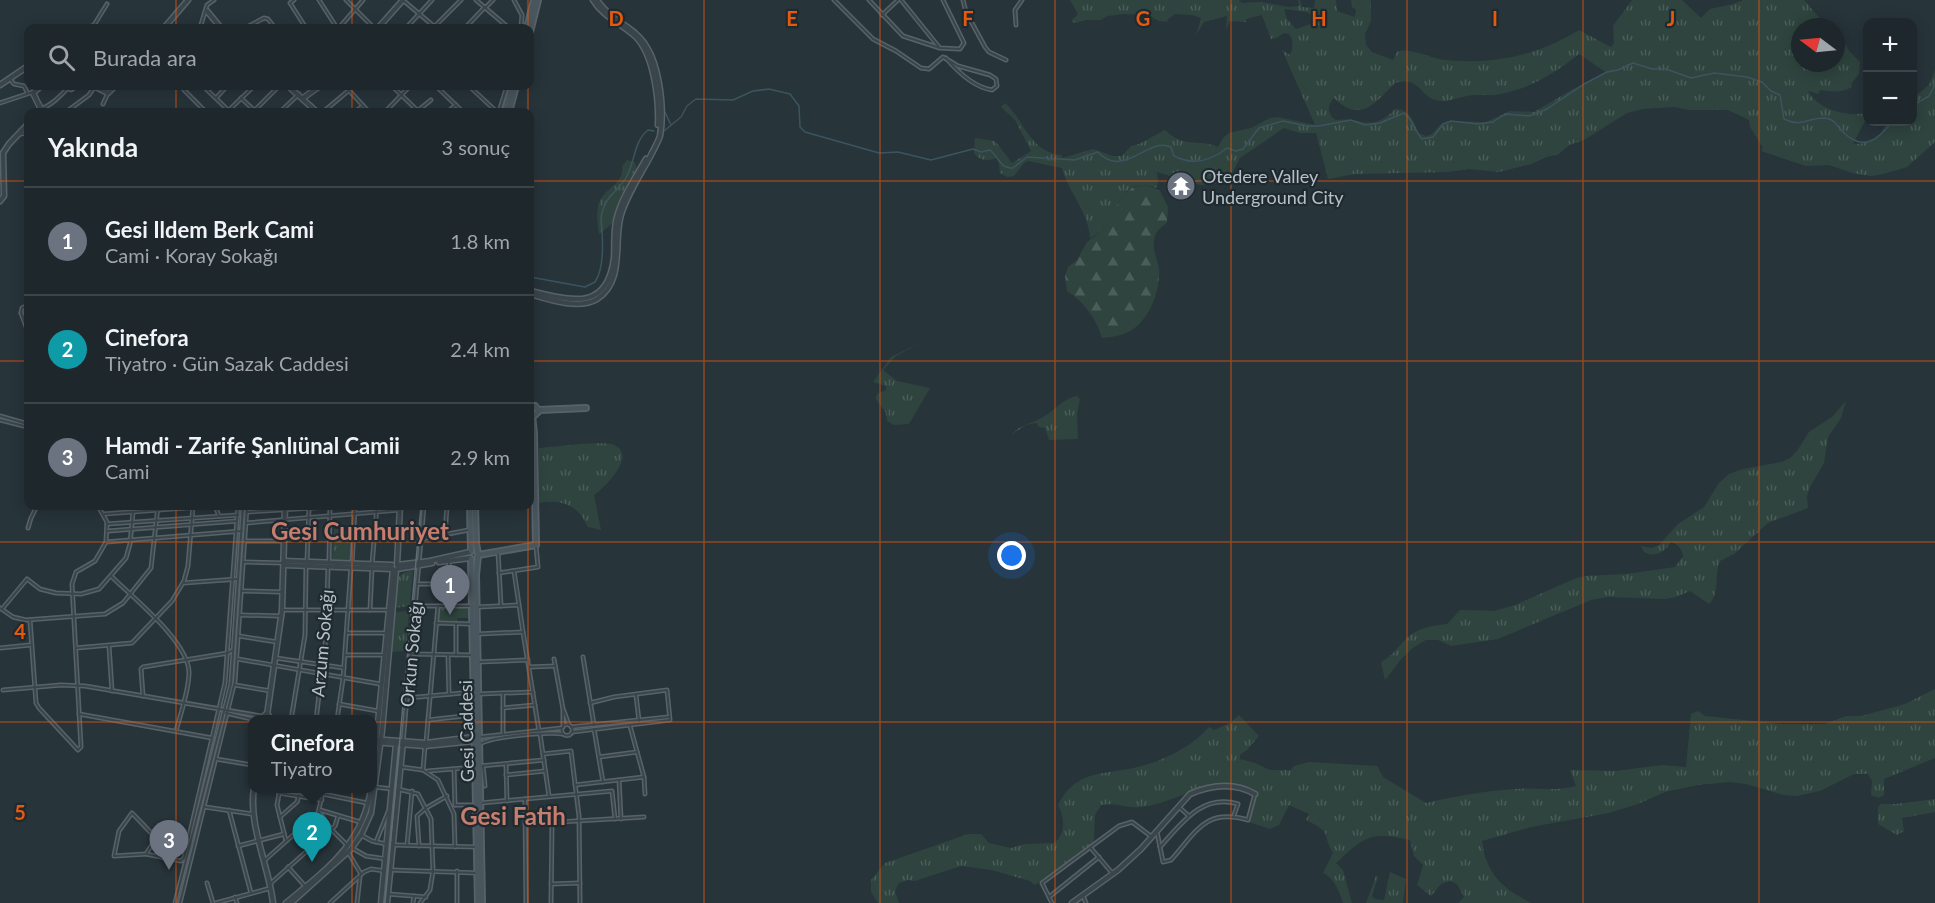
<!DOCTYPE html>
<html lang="tr">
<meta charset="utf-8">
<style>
body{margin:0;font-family:Lato,sans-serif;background:#252f34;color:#f1f3f6}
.controls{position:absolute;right:18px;top:18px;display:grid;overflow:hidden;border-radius:12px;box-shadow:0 3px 15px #0003}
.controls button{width:54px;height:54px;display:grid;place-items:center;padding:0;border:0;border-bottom:2px solid #3b4448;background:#1d272c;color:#f1f3f6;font:30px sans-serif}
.compass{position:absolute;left:1791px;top:18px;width:54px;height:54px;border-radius:50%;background:#1d272c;box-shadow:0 3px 15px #0003;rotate:286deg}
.you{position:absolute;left:1012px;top:556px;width:21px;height:21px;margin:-15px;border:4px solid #fff;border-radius:50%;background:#1a73e8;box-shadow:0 0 0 9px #1a73e833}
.badge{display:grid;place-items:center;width:39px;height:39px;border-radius:50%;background:#96ceeb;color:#fff;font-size:20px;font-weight:700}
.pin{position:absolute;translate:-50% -50px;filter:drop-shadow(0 2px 3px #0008)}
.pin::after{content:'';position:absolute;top:32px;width:21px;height:18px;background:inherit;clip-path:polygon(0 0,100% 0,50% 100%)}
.popup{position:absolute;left:248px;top:715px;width:129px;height:78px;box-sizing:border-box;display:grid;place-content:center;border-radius:12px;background:#1d272c;filter:drop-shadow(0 2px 4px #0005);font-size:20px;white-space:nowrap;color:#a0a5a9}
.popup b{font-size:22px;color:#f1f3f6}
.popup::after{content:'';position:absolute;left:50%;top:100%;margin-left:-12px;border:12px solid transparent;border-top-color:#1d272c}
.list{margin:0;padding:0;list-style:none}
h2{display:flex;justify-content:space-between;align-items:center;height:78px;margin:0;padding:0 24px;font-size:26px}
h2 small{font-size:20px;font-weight:400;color:#a0a5a9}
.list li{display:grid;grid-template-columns:39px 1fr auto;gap:18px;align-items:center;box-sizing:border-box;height:108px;padding:0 24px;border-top:2px solid #3b4448}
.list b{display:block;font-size:22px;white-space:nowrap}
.list p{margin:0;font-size:20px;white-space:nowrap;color:#a0a5a9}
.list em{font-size:20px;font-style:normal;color:#a0a5a9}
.icon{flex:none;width:33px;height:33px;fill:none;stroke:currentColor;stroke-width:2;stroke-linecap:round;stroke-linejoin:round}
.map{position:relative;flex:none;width:1935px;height:903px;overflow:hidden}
.search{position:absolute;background:#1d272c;box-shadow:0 3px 15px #0003;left:24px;top:24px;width:510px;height:66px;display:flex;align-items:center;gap:15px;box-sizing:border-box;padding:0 21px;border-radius:12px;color:#a0a5a9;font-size:22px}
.panel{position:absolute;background:#1d272c;box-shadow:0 3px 15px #0003;left:24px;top:108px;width:510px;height:402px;border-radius:12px}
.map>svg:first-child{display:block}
</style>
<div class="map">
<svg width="1935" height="903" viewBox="0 0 1935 903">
<defs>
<pattern id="grass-tufts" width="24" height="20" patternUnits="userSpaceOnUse" patternTransform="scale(1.5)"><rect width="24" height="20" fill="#2f443e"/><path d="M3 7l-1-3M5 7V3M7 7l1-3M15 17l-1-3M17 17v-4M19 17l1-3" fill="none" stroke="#4b5d58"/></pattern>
<pattern id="forest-firs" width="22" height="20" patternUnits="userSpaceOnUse" patternTransform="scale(1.5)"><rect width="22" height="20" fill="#2f443e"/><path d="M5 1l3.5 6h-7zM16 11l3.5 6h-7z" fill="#4b5d58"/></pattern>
</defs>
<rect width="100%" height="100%" fill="#27343a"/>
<g fill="url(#grass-tufts)" fill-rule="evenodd">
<path d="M1070,0H1239L1242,3L1262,2L1288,7L1299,6L1298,0H1300L1302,7L1314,8L1315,0H1336L1337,11L1355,17L1356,10L1352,7L1351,0H1371V21L1365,34L1366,45L1372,52L1393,60L1397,52C1408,46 1432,59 1446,60C1493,65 1539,55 1579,30L1611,47L1614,43L1613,26L1632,0H1682L1701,18L1710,9L1733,4L1743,0H1804L1827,27H1800V63H1836V31L1850,52L1860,62L1859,74L1851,84L1852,87C1840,94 1832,91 1820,90L1818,94L1808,91C1818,110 1848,117 1867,113V117L1853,144C1869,144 1882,137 1887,122H1912L1913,98L1929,85L1935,70V142L1907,167L1883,174L1871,176L1852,173L1829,165L1806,166L1761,151L1763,148L1750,127L1749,120L1728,110H1690L1673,107L1643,109L1627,113L1584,140L1569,145L1559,154L1547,157L1531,164L1499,172L1469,169L1448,172L1355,174L1328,179L1316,133H1300L1284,128L1240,158L1232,173L1216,184L1200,185L1157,172L1158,182L1157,188C1123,176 1119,206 1105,227C1101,233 1094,235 1090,239C1089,212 1069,194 1062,168L1028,161L1024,163L1014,176L1007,177L1000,173L998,157C990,161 980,162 974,153L975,138L995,141L1012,163L1031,151L1015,120L1001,107L1005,103C1025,121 1030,153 1062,155V158L1093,149L1113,156H1122L1131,146L1139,144L1165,130C1184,149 1197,138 1218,147L1223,138L1229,133L1251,128L1270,118L1278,117L1315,125L1287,61L1282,50L1290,55C1293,47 1294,42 1289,34L1284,33L1276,38L1271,39L1262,15L1246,19V22L1230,21L1226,30L1227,16L1204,22L1196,35L1201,18L1192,15L1175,14L1167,20L1168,22L1159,21L1148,15L1124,14L1107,16L1101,20H1086L1075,23L1071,21L1078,14ZM1284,9L1307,12L1310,14L1311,24L1296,29L1287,19ZM1579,54L1607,73L1573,89L1534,112L1510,111L1486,122L1448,121L1440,125L1432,134L1426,136L1418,133C1413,120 1410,109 1395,109C1371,134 1362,116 1336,120C1328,115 1326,106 1334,98C1361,124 1375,103 1395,83C1420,76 1419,95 1435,100C1447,103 1456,98 1467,96C1477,94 1486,96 1495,95C1528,90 1554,74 1579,54Z"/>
<path d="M627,160L635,162L637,170L617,209L613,223L599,234C598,223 595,212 600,201C606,187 625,183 622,166Z"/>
<path d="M922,342L896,356L883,370L897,381L930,388L909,424L894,425L887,421L886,413L876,399L877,394L886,390V386L873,382L891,357Z"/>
<path d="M1077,396L1080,399L1077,414L1078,439L1049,440L1045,428L1039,427L1036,423L1026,425L1011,435C1019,425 1034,423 1045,416C1056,409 1064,398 1077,396Z"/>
<path d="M1846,401L1841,418L1828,437L1824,463L1810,487L1807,496L1808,508L1768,523L1734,554L1720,561C1714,575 1720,594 1709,604L1690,591L1676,597L1665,599L1608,597L1591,600L1498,639L1451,646L1438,640H1426L1414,647L1402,658L1385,680L1381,662C1392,656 1397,648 1406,639C1418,627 1432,626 1447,624L1460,610L1494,611L1515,605L1574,579L1585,576L1626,574L1675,567L1683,556C1682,549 1678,544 1671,542C1665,552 1655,558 1644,552L1641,546L1652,548L1659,545L1678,524L1704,507L1719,483L1729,474L1743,469L1782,462L1790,458L1797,451L1809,432L1832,417Z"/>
<path d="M581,444C590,444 606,442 614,445C638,455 604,488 594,495L601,530L588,527C585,523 584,518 580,514C570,502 554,500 539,503V448Z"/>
<path d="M334,529H354L352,561L332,560Z"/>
<path d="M413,570L410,606L394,608C396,589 391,574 413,570Z"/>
<path d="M440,608H469L471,609L470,618H457V622H439Z"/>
<path d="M409,611L406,651L391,652L394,612Z"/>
<path d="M1935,689V758L1884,779V795L1879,798L1871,795L1872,781L1868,774H1854L1820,791L1797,796L1783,795L1746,784L1730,782L1698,785L1665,792L1638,804L1609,813L1531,827L1482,841C1486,875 1504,889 1531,903H1458L1464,897L1457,884L1450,881L1441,884L1431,896L1417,885L1423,865L1414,856L1410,840C1370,831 1365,836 1336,863L1343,870L1352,903H1343C1339,891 1335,879 1323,873L1333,853C1321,832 1333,833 1306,820L1309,814L1289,805L1279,825L1270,829L1249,822L1257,791C1213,770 1185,801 1142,807C1128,809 1116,802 1101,805L1095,815L1094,842L1035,885L1030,881L991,870L961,866L915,881L908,880L899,883L895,891L899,903H878L871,892V880L885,863L968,834H981L989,843L1011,848L1024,844L1054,843C1066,834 1065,818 1058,805C1077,767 1107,776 1141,766C1165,760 1193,746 1209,727L1214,730L1230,723L1239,715L1259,736L1247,750L1240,755V759L1255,763L1270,770H1291L1294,766L1309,762L1377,766L1383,777L1426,803C1456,796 1484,791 1515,789C1539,787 1551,792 1576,786L1570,770L1616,771L1662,765L1686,767L1691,714L1698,711L1705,716L1782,724H1825L1846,716H1861L1905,704Z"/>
<path d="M1935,799V812L1902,818L1904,831L1897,835L1878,824V807L1881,804H1896Z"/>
<path d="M1390,872L1406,879L1403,903H1366L1376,876L1378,877L1372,896L1375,899L1384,900Z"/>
</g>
<path fill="url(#forest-firs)" d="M1142,185L1152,187L1160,191L1168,207L1167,222C1163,227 1157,229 1155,236C1151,246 1157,258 1159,269C1161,289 1149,321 1130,331C1121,336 1112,337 1102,338C1096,318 1084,302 1067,291L1065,276L1068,267L1077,260L1087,242L1103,230L1122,196L1132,188Z"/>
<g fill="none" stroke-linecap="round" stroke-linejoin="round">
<g stroke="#3c545f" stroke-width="1.5">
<path d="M621,20L636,30L651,51"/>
<path d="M1912,106L1929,96L1935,85"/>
<path d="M663,108L671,125"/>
<path d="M664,131L681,117L687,106L696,99L733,100L753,91L769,89L790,94L799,106L800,127L805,132L879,153L898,152L931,160L973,149L981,152L990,150C999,157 999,168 1013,168L1027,157L1075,160L1098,152C1124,180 1148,136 1171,147L1174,156C1194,166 1211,161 1227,148L1236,151L1243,149L1259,128L1283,121L1307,126H1319L1351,120L1365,125L1380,123L1404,113C1412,118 1415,131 1422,139L1433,137L1443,124L1451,121L1478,124L1493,122L1505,114L1529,116L1547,109L1584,84L1607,72L1618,70L1633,63L1652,69H1666L1691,78L1714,73L1747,77L1762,82L1771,91L1780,95L1784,119C1802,128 1808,117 1825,118C1835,119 1836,125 1843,132C1863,152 1878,140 1892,122"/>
<path d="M530,277L585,287L595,282C603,270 603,246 602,232C602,225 600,220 602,213C605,196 620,190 627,176C635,161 634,141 648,130L654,131"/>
</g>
<g stroke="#586369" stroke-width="5">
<g id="pedestrian">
<path d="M103,104L108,93"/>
<path d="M288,867L305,886"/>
</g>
</g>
<g stroke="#586369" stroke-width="5">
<g id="minor">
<path d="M294,0L290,3L306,28"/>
<path d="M319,0L337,28"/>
<path d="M346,0L374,28"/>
<path d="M476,0L509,28"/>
<path d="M514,0L522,15L521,28"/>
<path d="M834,0L873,39L896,51L921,68L929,69L943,57L958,66L990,75L996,79L997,86L992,90C974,87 957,71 946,58"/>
<path d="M869,0L903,36L940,48L960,49L964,43L943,0"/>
<path d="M901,0L939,47"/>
<path d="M963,0L966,12L985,47L989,52L1006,60"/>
<path d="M404,1L436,28"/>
<path d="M485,8L493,0"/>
<path d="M882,15L898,0"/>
<path d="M1016,25L1015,10L1022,0"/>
<path d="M86,28L94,25L107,4"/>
<path d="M200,28L207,5L214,0"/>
<path d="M245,28L264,18L268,19L275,28"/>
<path d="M339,28L363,0"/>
<path d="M406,28L432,0"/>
<path d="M433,28L461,0"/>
<path d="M465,28L485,7"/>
<path d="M10,79L14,84L24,86L27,92"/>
<path d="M182,86L184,90L205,111"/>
<path d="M203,86L229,111"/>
<path d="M345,86L369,112"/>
<path d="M392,86L419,112"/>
<path d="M436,86L463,112"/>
<path d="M469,86L497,112"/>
<path d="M216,98L227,86"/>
<path d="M241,98L256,112"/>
<path d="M0,103L33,92"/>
<path d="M40,109C51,106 60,96 68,88L71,90L77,86"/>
<path d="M66,112L89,95L95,86"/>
<path d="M227,112L254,86"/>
<path d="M253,112L279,86"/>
<path d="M280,112L299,94"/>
<path d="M306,112L312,106"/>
<path d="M323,112L348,91"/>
<path d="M354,112L363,106"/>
<path d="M385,112L410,86"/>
<path d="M416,112L431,100"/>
<path d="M447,112L456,105"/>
<path d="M499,112L507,86"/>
<path d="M20,134L28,133"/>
<path d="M21,313L22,308L28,305"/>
<path d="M28,325L21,313L28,332"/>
<path d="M0,416L28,424"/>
<path d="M0,420L28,427"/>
<path d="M27,489L28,490"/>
<path d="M98,506L107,522L106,542"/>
<path d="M215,506L219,516"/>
<path d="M247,512L346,506"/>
<path d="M104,514L212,506"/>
<path d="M246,523L399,510"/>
<path d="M107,524L238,515"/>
<path d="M28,528L31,518L37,506"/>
<path d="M108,531L237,521"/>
<path d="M445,534L447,506"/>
<path d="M421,539L469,530"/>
<path d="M245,541H284"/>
<path d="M498,552L501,606"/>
<path d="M449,561V606"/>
<path d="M244,562L283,563"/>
<path d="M307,562L309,506"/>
<path d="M329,563L330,506"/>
<path d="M352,564L355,506"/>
<path d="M372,565L377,506"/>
<path d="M514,571L519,605"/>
<path d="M499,573L538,567L536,546"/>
<path d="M111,576C133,598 188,641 189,672C189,691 181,712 176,731"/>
<path d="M183,583L238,579"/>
<path d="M417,584H449"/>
<path d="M242,591L281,592"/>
<path d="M415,606H472"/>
<path d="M477,607L519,605L523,632"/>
<path d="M0,608L13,617L26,620L105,614L123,603L151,568L158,506"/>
<path d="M2,609L27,579L40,589L56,593L81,594L99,589L126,558L130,544L133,512"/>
<path d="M282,610H387"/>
<path d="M370,610L372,568"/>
<path d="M240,615L282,616"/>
<path d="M30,620L36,703L39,708L78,750L81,747L72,584L76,572L95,561L106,542L242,531"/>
<path d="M436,623L472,624"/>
<path d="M456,624V655"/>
<path d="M347,633H386"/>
<path d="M477,634L523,632L539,731"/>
<path d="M239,636L277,642"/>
<path d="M109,646L112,691"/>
<path d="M0,648L30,645"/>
<path d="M76,648L132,643L172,601L184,581L188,566L193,506"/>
<path d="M411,654L471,655"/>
<path d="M345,655H384"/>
<path d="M448,655L449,694"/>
<path d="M583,657L594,725"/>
<path d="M276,658L344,668"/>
<path d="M238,659L380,684"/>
<path d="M554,659L563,709V727"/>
<path d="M478,662L528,660"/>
<path d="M529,667L555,666"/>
<path d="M235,685L271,691"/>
<path d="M3,690L61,685L85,686L261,716"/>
<path d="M479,694L533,692"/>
<path d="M503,694V734"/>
<path d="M636,695L639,721"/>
<path d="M143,696L141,669L143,667L228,653L233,650"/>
<path d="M407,698L474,692"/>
<path d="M339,704L378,711"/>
<path d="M503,708L535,705"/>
<path d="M564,711L569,725"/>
<path d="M226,713L256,720"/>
<path d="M79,714L212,738"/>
<path d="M291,720L305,635L306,568"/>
<path d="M316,720L326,637L328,567"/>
<path d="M337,720L343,679L351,567"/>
<path d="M428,720L473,715"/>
<circle cx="567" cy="730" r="5.5"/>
<path d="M630,726L644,777L645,794"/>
<path d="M571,727L669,717"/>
<path d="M594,729L603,782"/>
<path d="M572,732L670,720L667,690L614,697L590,703"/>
<path d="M540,734L549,796"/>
<path d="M480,737L562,728"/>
<path d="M403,742L424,506"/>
<path d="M426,743L438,606"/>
<path d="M480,744C492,736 548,732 563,734"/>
<path d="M543,754L571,751L579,816L580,903"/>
<path d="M599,757L637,752"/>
<path d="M216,759L252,765"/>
<path d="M506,764L507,801"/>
<path d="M480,766L544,760"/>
<path d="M483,766L485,786"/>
<path d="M401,767L423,770L438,780L454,814L455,847"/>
<path d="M454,769L455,805"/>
<path d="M423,770L425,746"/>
<path d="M428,771L476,767"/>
<path d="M506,775L545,771"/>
<path d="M619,780L621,819"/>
<path d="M575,785L644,777"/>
<path d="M375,787L392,789"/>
<path d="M280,788L277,805L286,841"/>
<path d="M398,789L418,794L431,819L433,871L430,890L420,903"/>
<path d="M279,793L322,800"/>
<path d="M323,794L367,803"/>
<path d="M525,799L526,903"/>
<path d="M481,803L612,791L615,819"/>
<path d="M455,805H476"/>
<path d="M205,807L252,814"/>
<path d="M1180,808L1189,816"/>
<path d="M229,810L251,893"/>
<path d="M320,810L360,822"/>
<path d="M319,812L331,829L346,844"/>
<path d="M280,817L297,802L299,795"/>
<path d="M525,824L644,817"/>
<path d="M1157,832L1163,862L1171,860C1197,831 1205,808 1248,820L1255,794"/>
<path d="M361,835L372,841L386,844"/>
<path d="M156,838L146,854L114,856L119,831L132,813L156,838L186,845"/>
<path d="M376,842L388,812"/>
<path d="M393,845L478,847"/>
<path d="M407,845L412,791"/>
<path d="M238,846L284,834"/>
<path d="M419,846L417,816L426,808L447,796"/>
<path d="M1090,847L1113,874"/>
<path d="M1160,847C1181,824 1202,793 1238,804L1234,815"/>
<path d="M352,848L366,856L386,859"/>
<path d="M348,852L361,874"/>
<path d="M146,854L181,861L184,858L225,683L238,506"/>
<path d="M265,860L318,813L324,788"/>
<path d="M391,870L478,873"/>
<path d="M207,883L213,903"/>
<path d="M271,883L335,826L338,816"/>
<path d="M551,884L580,883"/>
<path d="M388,894L426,897"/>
<path d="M1083,896L1086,903"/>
<path d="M235,897L237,903"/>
<path d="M1049,897L1099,857"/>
<path d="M175,903L231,684L243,506"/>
<path d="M180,903L235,681L247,506"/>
<path d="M216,903L271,888"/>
<path d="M330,903L364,872L371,869L385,871"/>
<path d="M357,903L360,876"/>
<path d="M413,903L414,896"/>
<path d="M457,903V871"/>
<path d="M551,903L552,824"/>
<path d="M1052,903L1042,883L1119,826L1132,822L1152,837"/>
</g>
</g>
<g stroke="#586369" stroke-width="7">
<g id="tertiary">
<path d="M593,0C603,17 621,23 635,36C654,54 659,99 658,125"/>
<path d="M207,11L221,28"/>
<path d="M164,28L188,0"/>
<path d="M378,28L403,0"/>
<path d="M0,85L28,66"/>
<path d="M94,86L108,93L115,86"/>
<path d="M288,86L317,112"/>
<path d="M303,98L320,86"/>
<path d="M38,112L40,107L33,93L41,86"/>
<path d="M0,201L4,196L3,153L9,144L28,124"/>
<path d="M530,291C570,300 607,313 614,258C615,245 613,230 617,217C622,197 636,177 646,159"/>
<path d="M530,294C547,299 579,310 597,299C624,282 614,245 620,219C624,199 643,171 652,153C655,147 658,142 660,136C664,114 661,85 654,63C641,24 616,28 597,0"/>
<path d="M284,561L392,565"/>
<path d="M439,562L470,558"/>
<path d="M284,565L392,569"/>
<path d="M397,565L430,561L470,552"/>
<path d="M397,565L400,506"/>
<path d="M397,569L432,563"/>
<path d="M267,715L282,610L285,506"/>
<path d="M260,720L266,714L269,716L271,720"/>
<path d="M372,739L426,743L474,737"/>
<path d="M372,742L425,746L474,741"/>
<path d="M372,785L393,569"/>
<path d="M254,788C248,825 269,866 273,903"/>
<path d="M286,903C326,870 364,843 371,788"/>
<path d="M291,903L351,849L361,835L371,813L382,731L396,570"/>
<path d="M381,903L396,744"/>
<path d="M387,903L403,742"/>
<path d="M1072,903L1118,870L1141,849L1190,794C1211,785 1234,782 1255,794"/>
</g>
</g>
<g stroke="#586369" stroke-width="8">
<g id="secondary">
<path d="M527,28L534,0"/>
<path d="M530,32L538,0"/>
<path d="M505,112L512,86"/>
<path d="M509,112L516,86"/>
<path d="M530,409L535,406L539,411L535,415L530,412"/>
<path d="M539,410L586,408"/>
<path d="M470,506L471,551"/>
<path d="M475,506L476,543L478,555L476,575L482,903"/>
<path d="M478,555L536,545L534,434L532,415"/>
<path d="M471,559L478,903"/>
</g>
</g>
<use href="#pedestrian" stroke="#3a454b" stroke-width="2"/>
<use href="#minor" stroke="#3a454b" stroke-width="2"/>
<use href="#tertiary" stroke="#3a454b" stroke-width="4"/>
<use href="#secondary" stroke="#49565d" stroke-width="4.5"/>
<path stroke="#5f6d73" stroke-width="1.5" d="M385,903L421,506"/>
</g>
<path fill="none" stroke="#e8590c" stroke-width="1.5" stroke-opacity="0.55" d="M176,0V28M352,0V28M528,0V28M704,0V903M880,0V903M1055,0V903M1231,0V903M1407,0V903M1583,0V903M1759,0V903M176,86V112M352,86V112M528,86V112M0,181H28M530,181H1935M0,361H28M530,361H1935M176,506V903M352,506V903M528,506V903M0,542H1935M0,722H1935"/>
<defs>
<g id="temple-disc" transform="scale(1.5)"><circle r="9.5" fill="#6b7280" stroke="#1f2a30"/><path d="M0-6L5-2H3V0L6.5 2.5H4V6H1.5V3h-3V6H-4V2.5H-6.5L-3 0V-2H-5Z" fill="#fff"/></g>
</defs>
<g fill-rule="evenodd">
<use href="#temple-disc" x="1181" y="186"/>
</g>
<g text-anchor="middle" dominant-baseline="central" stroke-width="4.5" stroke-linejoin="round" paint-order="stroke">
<g font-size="18" fill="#b6c0c6" stroke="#1f2a30" text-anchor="start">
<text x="1202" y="176">Otedere Valley<tspan x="1202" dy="21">Underground City</tspan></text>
</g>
<g font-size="18" fill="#b6c0c6" stroke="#1f2a30">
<text transform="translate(322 643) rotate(-85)">Arzum Sokağı</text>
<text transform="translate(411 654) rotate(-85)">Orkun Sokağı</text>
<text transform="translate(466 731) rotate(-91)">Gesi Caddesi</text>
</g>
<g font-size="24" font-weight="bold" fill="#c87e6f" stroke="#1f2a30">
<text x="360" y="530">Gesi Cumhuriyet</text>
<text x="513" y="815">Gesi Fatih</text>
</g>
</g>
<g font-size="20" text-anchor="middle" font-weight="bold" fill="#e8590c" stroke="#1f2a30" stroke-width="4.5" stroke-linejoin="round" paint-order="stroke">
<text x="616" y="26">D</text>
<text x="792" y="26">E</text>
<text x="968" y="26">F</text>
<text x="1143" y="26">G</text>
<text x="1319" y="26">H</text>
<text x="1495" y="26">I</text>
<text x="1671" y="26">J</text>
<text x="20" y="639">4</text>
<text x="20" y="820">5</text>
</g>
</svg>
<div class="controls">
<button>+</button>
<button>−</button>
</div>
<svg class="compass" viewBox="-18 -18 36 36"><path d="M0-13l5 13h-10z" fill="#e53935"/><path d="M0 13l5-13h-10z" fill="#a0a5a9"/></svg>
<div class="you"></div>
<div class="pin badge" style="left:450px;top:615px;background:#6b7280">1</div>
<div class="pin badge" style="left:312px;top:862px;background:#0f9aa8">2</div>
<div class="popup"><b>Cinefora</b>Tiyatro</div>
<div class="pin badge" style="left:169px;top:870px;background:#6b7280">3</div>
<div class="search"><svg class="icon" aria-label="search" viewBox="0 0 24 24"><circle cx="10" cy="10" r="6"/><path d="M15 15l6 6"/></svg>Burada ara</div>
<section class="panel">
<h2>Yakında<small>3 sonuç</small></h2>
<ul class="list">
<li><span class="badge" style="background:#6b7280">1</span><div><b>Gesi Ildem Berk Cami</b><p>Cami · Koray Sokağı</p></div><em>1.8 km</em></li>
<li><span class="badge" style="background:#0f9aa8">2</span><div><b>Cinefora</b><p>Tiyatro · Gün Sazak Caddesi</p></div><em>2.4 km</em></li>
<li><span class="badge" style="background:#6b7280">3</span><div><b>Hamdi - Zarife Şanlıünal Camii</b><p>Cami</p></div><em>2.9 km</em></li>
</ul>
</section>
</div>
